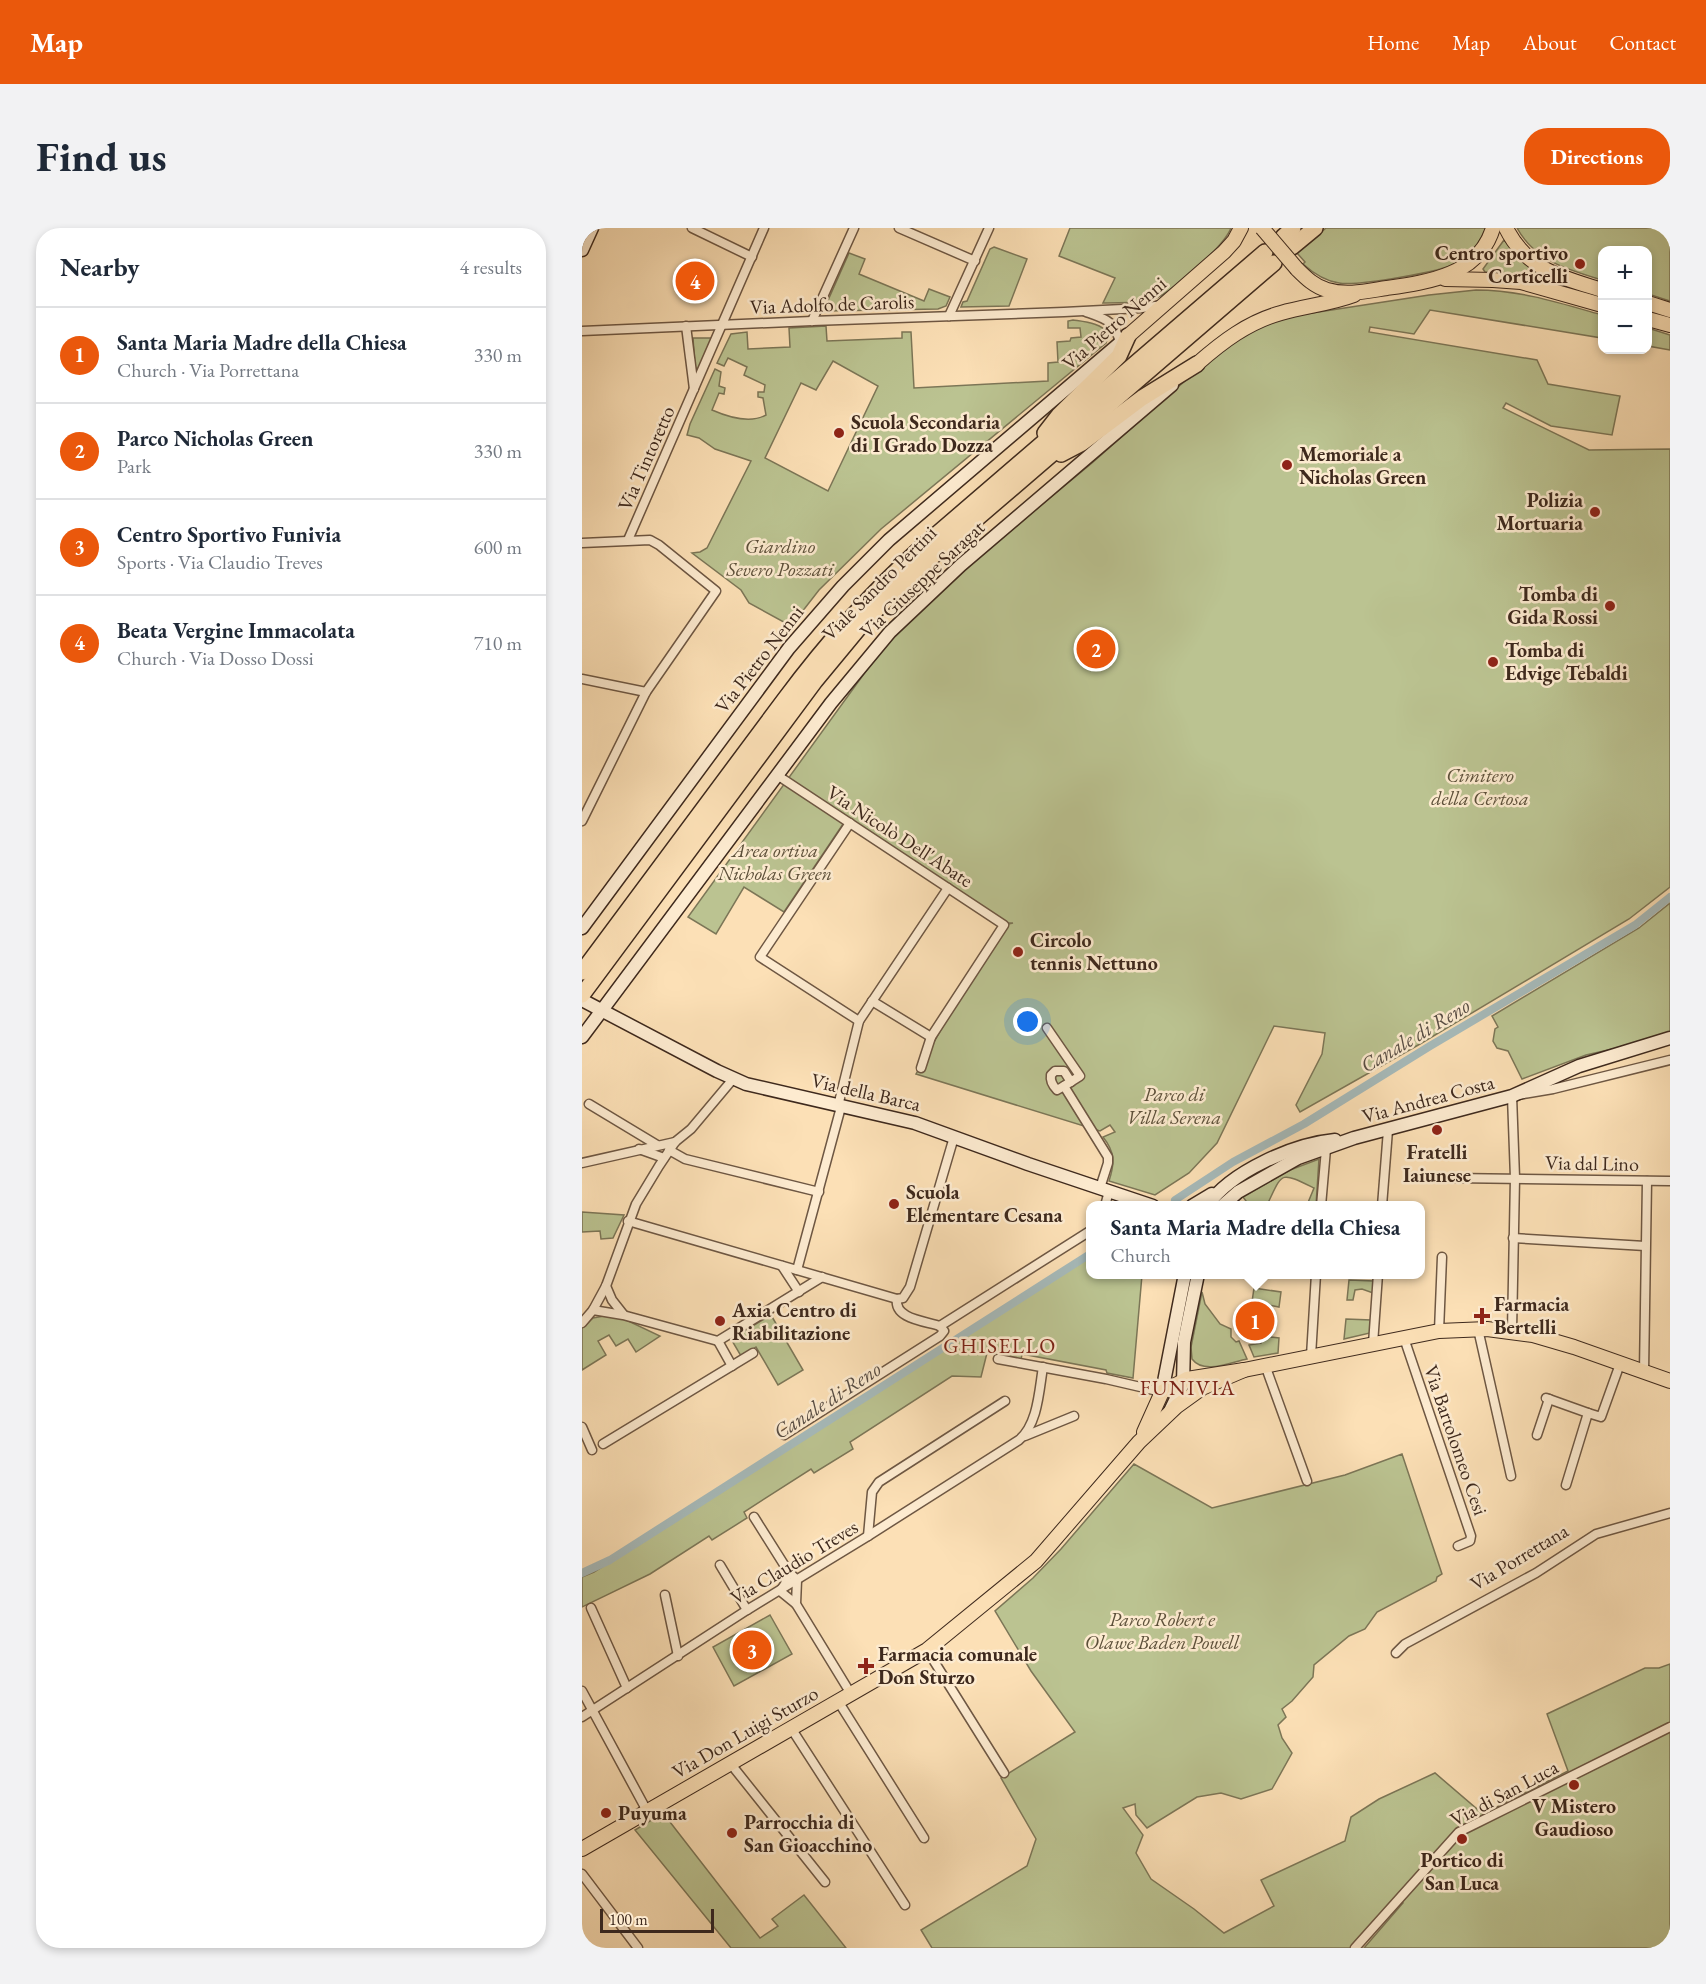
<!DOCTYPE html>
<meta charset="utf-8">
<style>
body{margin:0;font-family:"EB Garamond",serif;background:#f2f2f3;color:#1f2937}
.controls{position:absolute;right:18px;top:18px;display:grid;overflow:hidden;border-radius:12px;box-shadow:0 3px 9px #0003}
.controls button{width:54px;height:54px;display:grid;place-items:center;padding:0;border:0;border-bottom:2px solid #e0e1e3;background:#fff;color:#1f2937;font:30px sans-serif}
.scale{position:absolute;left:18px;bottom:15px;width:114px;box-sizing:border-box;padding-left:6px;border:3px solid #3e291d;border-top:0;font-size:16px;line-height:21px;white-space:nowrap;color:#3e291d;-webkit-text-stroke:4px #fdebd0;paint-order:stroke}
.you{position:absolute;left:446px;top:794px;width:21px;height:21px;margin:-15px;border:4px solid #fff;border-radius:50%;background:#1a73e8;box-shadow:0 0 0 9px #1a73e833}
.badge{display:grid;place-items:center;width:39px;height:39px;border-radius:50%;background:#ea580c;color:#fff;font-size:20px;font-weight:700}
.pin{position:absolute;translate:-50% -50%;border:3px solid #fff;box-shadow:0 2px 6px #0006}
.popup{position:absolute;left:504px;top:973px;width:339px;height:78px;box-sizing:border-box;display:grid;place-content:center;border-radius:12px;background:#fff;filter:drop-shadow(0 2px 4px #0005);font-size:20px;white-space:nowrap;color:#747a83}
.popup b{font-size:22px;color:#1f2937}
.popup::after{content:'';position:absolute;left:50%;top:100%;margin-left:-12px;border:12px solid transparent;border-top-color:#fff}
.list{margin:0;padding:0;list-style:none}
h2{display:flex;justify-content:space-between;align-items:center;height:78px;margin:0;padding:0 24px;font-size:26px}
h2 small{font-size:20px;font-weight:400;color:#747a83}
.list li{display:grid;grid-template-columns:39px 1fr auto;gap:18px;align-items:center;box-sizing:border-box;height:96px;padding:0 24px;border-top:2px solid #e0e1e3}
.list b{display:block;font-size:22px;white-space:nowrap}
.list p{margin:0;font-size:20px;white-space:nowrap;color:#747a83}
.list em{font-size:20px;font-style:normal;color:#747a83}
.map{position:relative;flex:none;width:1088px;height:1720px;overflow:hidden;border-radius:24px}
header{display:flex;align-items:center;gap:36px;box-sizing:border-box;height:84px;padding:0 30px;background:#ea580c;color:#fff}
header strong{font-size:28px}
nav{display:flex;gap:33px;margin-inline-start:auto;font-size:21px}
.intro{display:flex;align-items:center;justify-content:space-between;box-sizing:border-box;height:144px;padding:0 36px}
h1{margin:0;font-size:42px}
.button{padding:15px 27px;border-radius:24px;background:#ea580c;color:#fff;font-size:21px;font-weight:700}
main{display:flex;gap:36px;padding:0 36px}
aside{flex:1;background:#fff;border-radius:24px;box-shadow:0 3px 9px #0003}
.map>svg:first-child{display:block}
</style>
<header>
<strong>Map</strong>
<nav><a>Home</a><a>Map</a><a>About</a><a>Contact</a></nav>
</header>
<div class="intro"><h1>Find us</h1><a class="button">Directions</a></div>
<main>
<aside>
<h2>Nearby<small>4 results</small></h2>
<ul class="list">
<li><span class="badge">1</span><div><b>Santa Maria Madre della Chiesa</b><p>Church · Via Porrettana</p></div><em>330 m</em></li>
<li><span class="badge">2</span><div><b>Parco Nicholas Green</b><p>Park</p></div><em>330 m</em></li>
<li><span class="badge">3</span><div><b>Centro Sportivo Funivia</b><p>Sports · Via Claudio Treves</p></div><em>600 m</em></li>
<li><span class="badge">4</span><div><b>Beata Vergine Immacolata</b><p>Church · Via Dosso Dossi</p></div><em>710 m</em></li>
</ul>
</aside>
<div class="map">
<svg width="1088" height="1720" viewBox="0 0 1088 1720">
<rect width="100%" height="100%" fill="#fce0b6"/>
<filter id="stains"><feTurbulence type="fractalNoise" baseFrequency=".00333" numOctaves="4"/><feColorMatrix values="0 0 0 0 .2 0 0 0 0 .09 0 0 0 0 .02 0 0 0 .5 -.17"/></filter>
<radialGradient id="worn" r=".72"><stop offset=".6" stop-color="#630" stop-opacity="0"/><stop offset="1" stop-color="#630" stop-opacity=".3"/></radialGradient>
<g fill="#bbc391" stroke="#7c7657" stroke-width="1.5" fill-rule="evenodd">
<path d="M488,0H649C642,18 588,67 569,72C554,76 536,74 521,75L533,50L477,28Z"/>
<path d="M744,0H904C897,15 890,27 875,35C860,44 775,58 757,55C743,53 731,45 721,36L723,34L715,25Z"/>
<path d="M935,0H1088V73L1066,66V22H1020V52C987,42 953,33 935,0Z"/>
<path d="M922,12C938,29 950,45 972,54C987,61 1007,62 1020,70L953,50L903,44L901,41Z"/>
<path d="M412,19L445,31L427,78L379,79L381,74L385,73L408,21Z"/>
<path d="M267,25L283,31L277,46L342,73L347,61L368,69L364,78L356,81L244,83L243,79Z"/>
<path d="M894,62C938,62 978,75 1020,87V110L848,82L832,106L788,99L787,104L955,132L966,156L1038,168L1030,207L969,198L924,175L921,180L1007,222L1088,221V659L1047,691L838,816L718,884L714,877L740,826L743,805L692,798L635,915L607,945L573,967L527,953C533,935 533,924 521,909L533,904L528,897L518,903L334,846L395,738L422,697L431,695H423L265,590L202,684L162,659L134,706L106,689L284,443L318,400L383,340L510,235L612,145L669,101L704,89L847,67Z"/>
<path d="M491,92C504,94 519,95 527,106L524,115L299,301L237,362L209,398L167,375L159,362L110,325L118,324L125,320L169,233L133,221L117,210L105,207L108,196L133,141L139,144L137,158L143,160L142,166L137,165L130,182C146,189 168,196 184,187L181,170L176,169V164H182L183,157L162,147L165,139L146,130L142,138L135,135L149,106L165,104L166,121L208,119L207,100L244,98L245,113L320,110V104H329L332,160L466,153V135L476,134L475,114L488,113L489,110L499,109L498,100H486V93ZM251,133L296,158L246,263L183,230L219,155L234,162Z"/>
<path d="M1066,100L1088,107V122L1066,118Z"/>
<path d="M111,110H128L131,112L117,143L113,139Z"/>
<path d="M1088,675V808L1004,827L940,851L926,823L915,820L911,813L913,801L916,799L910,788L1057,700Z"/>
<path d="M737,931L734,977H725L732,960C697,943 701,944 685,977H667L661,969L708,942Z"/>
<path d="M0,984L42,987L31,1010L19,1011L18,1003L0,1004Z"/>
<path d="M508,1028V1046L560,1047L551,1150L525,1145L524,1142L440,1126L439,1132L405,1125L399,1149L370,1148L268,1214L271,1221L232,1245L229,1241L162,1284L165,1290L130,1312L127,1308L68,1346L0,1379V1349L12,1344Z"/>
<path d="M767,1052L792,1053L791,1065L780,1061L773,1062L771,1072H765Z"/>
<path d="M672,1060L699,1064L697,1079L670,1074Z"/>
<path d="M620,1064L623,1076L638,1096L649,1101V1109L654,1114L657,1113L665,1131C649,1134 622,1147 610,1131L609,1119Z"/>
<path d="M27,1087L40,1090L78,1108L54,1124L46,1111L34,1118L27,1107L16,1113L24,1127L0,1142V1100L11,1090Z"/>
<path d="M189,1087L221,1142L196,1157L174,1119L159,1128L149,1111Z"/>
<path d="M764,1091L789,1092L788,1105L762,1111Z"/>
<path d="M689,1109L697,1110L696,1125L672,1129L667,1117L679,1115V1112Z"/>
<path d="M820,1226L860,1346L855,1349L854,1353L795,1384L783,1401L767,1408L732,1437L731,1449L710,1473L700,1481L704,1489L696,1497L700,1510L710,1525L690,1561L659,1571L639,1565L615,1569L565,1600L554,1587L553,1576L541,1580L561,1607L554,1625L569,1651L612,1681L642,1705L692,1678L679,1652L763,1613L769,1589L797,1571L853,1545L901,1586L986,1543L965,1486L1063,1440H1077L1088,1436V1720H782L821,1675L817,1668L772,1720H350L339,1702L445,1638L454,1611L419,1550L493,1504L449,1443L413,1383L451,1350L479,1321L552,1236L630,1280L763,1247Z"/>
<path d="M188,1387L210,1426L152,1458L131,1419Z"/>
<path d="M81,1585L178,1710L196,1698L190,1691L222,1667L264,1720H149L53,1602Z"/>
</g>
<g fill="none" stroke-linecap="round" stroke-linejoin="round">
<g stroke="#a6baba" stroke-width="8">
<path d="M593,972L651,934L722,896L848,818L1053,697L1088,669"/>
<path d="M0,1345L28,1332L508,1026"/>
</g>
<g stroke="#6e5743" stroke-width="11">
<g id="street">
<path d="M110,0L170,29"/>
<path d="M317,0L393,33"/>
<path d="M504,84C524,91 533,93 538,115"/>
<path d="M367,88L407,0"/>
<path d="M230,93L272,0"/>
<path d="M104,98L112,161"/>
<path d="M0,103L230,93L482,84L560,80L580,77"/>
<path d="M46,312L182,0"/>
<path d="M0,315L68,312L77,317L134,363L64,464L0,593"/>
<path d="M0,451L64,464"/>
<path d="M195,547L422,697L349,809L290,773"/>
<path d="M268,595L178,729L277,793"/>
<path d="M465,800L498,848L482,858L526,929V935L518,960"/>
<path d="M339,840L349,809"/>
<path d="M482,858L475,862C471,858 468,853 469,847L473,843H482L489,854"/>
<path d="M7,876L75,917"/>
<path d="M256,878L277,793L366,660"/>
<path d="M57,921L82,930"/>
<path d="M87,922L103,931L237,964"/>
<path d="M0,935L93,914"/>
<path d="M870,950L1087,953"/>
<path d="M523,978L527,963"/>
<path d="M739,978L744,921"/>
<path d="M800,978L806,902"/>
<path d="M46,993L315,1071L321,1070L328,1059L372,909"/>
<path d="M931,1010L1063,1018"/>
<path d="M200,1038L217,1064"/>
<path d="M215,1042L259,879"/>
<path d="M24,1058L30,1072L41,1086"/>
<path d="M315,1071C312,1091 343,1093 358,1098"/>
<path d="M11,1082L41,1087L136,1113L240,1049"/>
<path d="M0,1095L11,1082L24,1058L54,976L77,938L93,914L109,901L151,851"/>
<path d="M358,1098L508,1003"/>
<path d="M896,1101L929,1248"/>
<path d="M857,1103L860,1029"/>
<path d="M930,1103L933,950L930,868L971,861L1088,832"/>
<path d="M822,1110L889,1308L888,1313L876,1318"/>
<path d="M136,1113L150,1138"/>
<path d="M791,1116L796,1046"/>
<path d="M729,1128L734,1046"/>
<path d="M416,1131L524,1151L580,1164"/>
<path d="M683,1137L725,1253"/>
<path d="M1062,1144L1065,953"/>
<path d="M964,1170L1006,1185"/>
<path d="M0,1199L10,1222"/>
<path d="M202,1207L358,1108L362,1103L358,1098"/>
<path d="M955,1207L967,1171"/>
<path d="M443,1208L492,1188"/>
<path d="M21,1216L171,1125"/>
<path d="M984,1257L1006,1185L1019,1189L1038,1136"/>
<path d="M172,1289L206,1343L215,1352L214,1376L269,1466"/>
<path d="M286,1308L290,1264L297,1254L423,1173"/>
<path d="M138,1337L165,1382"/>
<path d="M206,1343L203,1356L198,1363L214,1376"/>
<path d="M83,1367L96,1428"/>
<path d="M9,1380L45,1460"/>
<path d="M345,1422L422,1545"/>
<path d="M814,1425L823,1416L954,1345L1014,1306L1088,1285"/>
<path d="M0,1463L65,1583"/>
<path d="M256,1473L342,1610"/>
<path d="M0,1489L165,1382L286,1308L437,1212C456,1196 457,1163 461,1139"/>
<path d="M209,1500L323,1677"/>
<path d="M148,1535L243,1654"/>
<path d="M0,1646L56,1720"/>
<path d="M773,1720L877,1604L1088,1499"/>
</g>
</g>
<g stroke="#3e291d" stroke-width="15">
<g id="secondary">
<path d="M0,22L10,0"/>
<path d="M0,700L207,420L261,358L307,312L545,109"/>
<path d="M0,772L135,843L164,856L333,895L446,936L571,978"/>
<path d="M0,809L249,475L308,404L379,337L590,157"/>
<path d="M610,978L630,966"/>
<path d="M625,978C649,943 712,916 753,912"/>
<path d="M640,978L656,964L716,930L772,910L930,868L997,838L1088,810"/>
<path d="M580,1164L603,1046"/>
<path d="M588,1183L601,1156L602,1114L616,1046"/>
</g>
</g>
<g stroke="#3e291d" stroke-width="16">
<g id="primary">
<path d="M924,0C945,42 979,49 1020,62"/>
<path d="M715,41C724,50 732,58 745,62C765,68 785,63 805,60C847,54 897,47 911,0"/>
<path d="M863,51L911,52L939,54L1020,77"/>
<path d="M1066,75L1088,82"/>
<path d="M1066,91L1088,97"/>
<path d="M546,108L642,24L652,13L659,0"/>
<path d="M615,136C640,114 666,94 699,85C723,78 748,76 772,67"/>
<path d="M562,1204L580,1164L605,1151L662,1142L857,1103L905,1101L951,1107L992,1119L1088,1153"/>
<path d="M0,1621L345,1422L454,1333L557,1214L595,1178L620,1160L662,1142"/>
</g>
</g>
<g stroke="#3e291d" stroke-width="18">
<g id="highway">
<path d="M701,9L711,0"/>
<path d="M710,19L733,0"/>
<path d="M463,205L477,187L537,128L546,108"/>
<path d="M479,226L500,215L560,170L615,136"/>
<path d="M0,744L203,471C244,416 288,366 340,319L683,24"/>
<path d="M0,767L233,453L281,395L336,341L692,35"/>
</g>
</g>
<use href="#street" stroke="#fdebd0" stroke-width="8"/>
<use href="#secondary" stroke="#fdebd0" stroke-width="12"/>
<use href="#primary" stroke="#fce0b6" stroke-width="14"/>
<use href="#highway" stroke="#fce0b6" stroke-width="15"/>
<g stroke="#3e291d" stroke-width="16" stroke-linecap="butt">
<path id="primary-bridge" d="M680,0L715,41"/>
</g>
<use href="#primary-bridge" stroke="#fce0b6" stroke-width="14"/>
</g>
<g fill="#8f2418" stroke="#fdebd0" stroke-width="2">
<circle cx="998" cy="36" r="6"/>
<circle cx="257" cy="205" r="6"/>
<circle cx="705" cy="237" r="6"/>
<circle cx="1013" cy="284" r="6"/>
<circle cx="1028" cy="378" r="6"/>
<circle cx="911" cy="434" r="6"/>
<circle cx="436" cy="724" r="6"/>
<circle cx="855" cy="902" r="6"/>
<circle cx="312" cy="976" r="6"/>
<path d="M897 1079h6v6h6v6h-6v6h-6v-6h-6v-6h6z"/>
<circle cx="138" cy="1093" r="6"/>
<path d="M281 1429h6v6h6v6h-6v6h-6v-6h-6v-6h6z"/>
<circle cx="992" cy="1557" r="6"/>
<circle cx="24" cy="1585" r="6"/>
<circle cx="150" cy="1605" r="6"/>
<circle cx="880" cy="1611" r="6"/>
</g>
<g text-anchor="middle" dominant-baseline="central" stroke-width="5" stroke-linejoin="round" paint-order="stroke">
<g font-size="20" font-weight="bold" fill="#3e291d" stroke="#fdebd0" text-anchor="start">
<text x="986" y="25" text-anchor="end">Centro sportivo<tspan x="986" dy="23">Corticelli</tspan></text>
<text x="269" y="194">Scuola Secondaria<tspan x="269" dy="23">di I Grado Dozza</tspan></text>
<text x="717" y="226">Memoriale a<tspan x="717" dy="23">Nicholas Green</tspan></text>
<text x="1001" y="272" text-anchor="end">Polizia<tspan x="1001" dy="23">Mortuaria</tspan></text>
<text x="1016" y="366" text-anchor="end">Tomba di<tspan x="1016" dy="23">Gida Rossi</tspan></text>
<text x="923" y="422">Tomba di<tspan x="923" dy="23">Edvige Tebaldi</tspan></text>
<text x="448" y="712">Circolo<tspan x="448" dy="23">tennis Nettuno</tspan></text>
<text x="855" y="924" text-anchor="middle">Fratelli<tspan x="855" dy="23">Iaiunese</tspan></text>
<text x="324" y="964">Scuola<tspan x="324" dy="23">Elementare Cesana</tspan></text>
<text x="912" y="1076">Farmacia<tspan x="912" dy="23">Bertelli</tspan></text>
<text x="150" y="1082">Axia Centro di<tspan x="150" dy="23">Riabilitazione</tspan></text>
<text x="296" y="1426">Farmacia comunale<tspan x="296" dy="23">Don Sturzo</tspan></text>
<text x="992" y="1578" text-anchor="middle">V Mistero<tspan x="992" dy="23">Gaudioso</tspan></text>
<text x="36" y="1585">Puyuma</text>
<text x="162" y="1594">Parrocchia di<tspan x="162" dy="23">San Gioacchino</tspan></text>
<text x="880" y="1632" text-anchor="middle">Portico di<tspan x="880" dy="23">San Luca</tspan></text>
</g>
<g font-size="20" fill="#3e291d" stroke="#fdebd0">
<text transform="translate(250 76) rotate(-2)">Via Adolfo de Carolis</text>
<text transform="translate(532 95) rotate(-41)">Via Pietro Nenni</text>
<text transform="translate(64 230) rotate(-66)">Via Tintoretto</text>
<text transform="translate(340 351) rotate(-43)">Via Giuseppe Saragat</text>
<text transform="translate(297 355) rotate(-45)">Viale Sandro Pertini</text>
<text transform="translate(177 431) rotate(-52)">Via Pietro Nenni</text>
<text transform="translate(318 608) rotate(33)">Via Nicolò Dell'Abate</text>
<text transform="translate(284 864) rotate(13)">Via della Barca</text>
<text transform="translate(846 871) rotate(-15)">Via Andrea Costa</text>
<text transform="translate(1010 935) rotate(1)">Via dal Lino</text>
<text transform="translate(874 1212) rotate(71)">Via Bartolomeo Cesi</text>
<text transform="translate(937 1329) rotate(-31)">Via Porrettana</text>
<text transform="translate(212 1334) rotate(-31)">Via Claudio Treves</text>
<text transform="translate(163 1504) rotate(-30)">Via Don Luigi Sturzo</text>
<text transform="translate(922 1565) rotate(-28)">Via di San Luca</text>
</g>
<g font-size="20" font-style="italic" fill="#5d503a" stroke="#fdebd0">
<text x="198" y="318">Giardino<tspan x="198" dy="23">Severo Pozzati</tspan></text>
<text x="898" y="547">Cimitero<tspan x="898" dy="23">della Certosa</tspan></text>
<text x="193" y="622">Area ortiva<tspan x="193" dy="23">Nicholas Green</tspan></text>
<text x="592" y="866">Parco di<tspan x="592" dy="23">Villa Serena</tspan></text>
<text x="580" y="1391">Parco Robert e<tspan x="580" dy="23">Olawe Baden Powell</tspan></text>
</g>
<g font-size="21" font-style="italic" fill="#584d44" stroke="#fdebd0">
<text transform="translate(833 807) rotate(-31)">Canale di Reno</text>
<text transform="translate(245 1172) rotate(-33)">Canale di Reno</text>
</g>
<g font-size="21" letter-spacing="1.5" fill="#7a1f14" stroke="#fdebd0">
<text x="418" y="1117">GHISELLO</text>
<text x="606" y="1159">FUNIVIA</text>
</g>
</g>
<rect width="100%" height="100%" filter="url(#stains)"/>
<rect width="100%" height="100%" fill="url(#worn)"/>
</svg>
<div class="controls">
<button>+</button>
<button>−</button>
</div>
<div class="scale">100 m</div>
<div class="you"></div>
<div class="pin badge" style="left:673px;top:1093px">1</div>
<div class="popup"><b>Santa Maria Madre della Chiesa</b>Church</div>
<div class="pin badge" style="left:514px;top:421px">2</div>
<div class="pin badge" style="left:170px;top:1422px">3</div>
<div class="pin badge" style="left:113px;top:53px">4</div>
</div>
</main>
